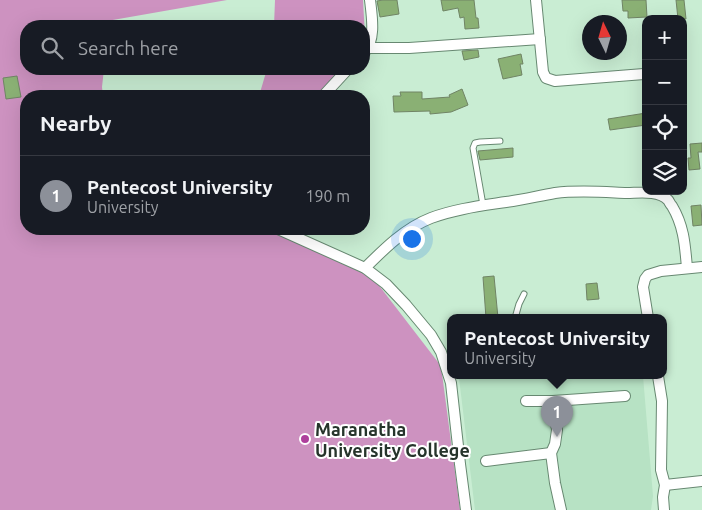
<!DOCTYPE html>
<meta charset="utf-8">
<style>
body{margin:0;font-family:Ubuntu,sans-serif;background:#242831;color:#f1f3f6}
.controls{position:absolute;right:15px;top:15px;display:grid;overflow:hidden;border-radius:10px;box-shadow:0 5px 20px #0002}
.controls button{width:45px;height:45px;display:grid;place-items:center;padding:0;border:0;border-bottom:1px solid #363941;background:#171b24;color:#f1f3f6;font:25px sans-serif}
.compass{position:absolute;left:582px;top:15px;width:45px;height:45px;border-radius:50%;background:#171b24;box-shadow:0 5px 20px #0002;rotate:355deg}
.you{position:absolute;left:411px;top:238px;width:18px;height:18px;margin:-12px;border:4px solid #fff;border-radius:50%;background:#1a73e8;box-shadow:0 0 0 8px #1a73e833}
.badge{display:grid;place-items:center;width:32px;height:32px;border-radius:50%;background:#8c9099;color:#fff;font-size:16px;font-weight:700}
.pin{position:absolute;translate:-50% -41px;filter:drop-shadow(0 1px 2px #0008)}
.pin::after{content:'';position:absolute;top:26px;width:18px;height:15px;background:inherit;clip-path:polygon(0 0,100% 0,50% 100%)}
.popup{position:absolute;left:447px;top:314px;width:220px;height:65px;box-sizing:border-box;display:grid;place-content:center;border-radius:10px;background:#171b24;filter:drop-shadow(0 1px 4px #0005);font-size:16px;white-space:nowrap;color:#9ea1a6}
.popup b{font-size:19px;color:#f1f3f6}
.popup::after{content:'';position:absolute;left:50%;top:100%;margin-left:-10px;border:10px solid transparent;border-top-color:#171b24}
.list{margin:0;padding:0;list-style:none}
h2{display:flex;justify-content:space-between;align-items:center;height:65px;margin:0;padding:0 20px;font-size:21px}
h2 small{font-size:16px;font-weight:400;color:#9ea1a6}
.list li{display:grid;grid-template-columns:32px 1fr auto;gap:15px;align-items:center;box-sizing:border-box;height:80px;padding:0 20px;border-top:1px solid #363941}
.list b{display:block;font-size:19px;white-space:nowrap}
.list p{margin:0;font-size:16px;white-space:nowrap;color:#9ea1a6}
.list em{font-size:16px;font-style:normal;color:#9ea1a6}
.icon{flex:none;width:28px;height:28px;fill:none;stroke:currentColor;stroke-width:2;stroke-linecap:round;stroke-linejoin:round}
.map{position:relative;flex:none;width:702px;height:510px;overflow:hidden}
.search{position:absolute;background:#171b24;box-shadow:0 5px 20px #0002;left:20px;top:20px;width:350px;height:55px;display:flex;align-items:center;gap:12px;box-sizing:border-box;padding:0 18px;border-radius:20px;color:#9ea1a6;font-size:19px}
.panel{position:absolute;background:#171b24;box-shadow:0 5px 20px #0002;left:20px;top:90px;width:350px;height:145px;border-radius:20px}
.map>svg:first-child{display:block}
</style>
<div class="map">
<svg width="702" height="510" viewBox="0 0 702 510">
<rect width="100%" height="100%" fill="#c9edd3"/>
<path fill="#b7e2c4" d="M489,376H643L653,496L651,510H475L459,378Z"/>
<g fill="#cd92c0">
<path d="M0,0H227L107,21V26H26V69H104L102,87L103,96H26V229H281L374,279L441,366L460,510H0Z"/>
<path d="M275,0H363L365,36L364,38V26H274Z"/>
<path d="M267,69H340L318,96H259Z"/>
</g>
<g fill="#8ab074" stroke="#708465">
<path d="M383,0H397L399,14L380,17L377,1Z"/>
<path d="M441,0H474L476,18H478L479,28L465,29L464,17L460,18L458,8L443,11Z"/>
<path d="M622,0H646L647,17L628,18V11H623Z"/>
<path d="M676,0H684L686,19H678Z"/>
<path d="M478,50L479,57L464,60L462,51Z"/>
<path d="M521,54L523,64H520L522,75L503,79L498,59Z"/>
<path d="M17,76L21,97L6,99L3,78Z"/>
<path d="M462,89L468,105L451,112L430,114V111L394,112L393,96H401L400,92H422V99L450,97L449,95Z"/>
<path d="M646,113V125L610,130L608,119Z"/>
<path d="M702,143V152H698L700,169L689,170L688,158H691L690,144Z"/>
<path d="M513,148V157L480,160L478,151Z"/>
<path d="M701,205L702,225L693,226L691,206Z"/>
<path d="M494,276L498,318H486L483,277Z"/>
<path d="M597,283L599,299L587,300L586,284Z"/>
</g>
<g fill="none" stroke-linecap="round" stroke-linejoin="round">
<g stroke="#678871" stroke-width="7">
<g id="service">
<path d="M483,205L473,148L475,143L480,142L500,141"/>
<path d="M515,318L519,304L524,294"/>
</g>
</g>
<g stroke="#678871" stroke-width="12">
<g id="minor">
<path d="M536,0L543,72L546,78L555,81L644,74L646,75"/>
<path d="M369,48H409L540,39"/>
<path d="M364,53C376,40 372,17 370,0"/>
<path d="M323,96L348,69"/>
<path d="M278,229L365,268L386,284L406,305L431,335L441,352L451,383L460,464L466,510"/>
<path d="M365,268C384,249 405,228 431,218C455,209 480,206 506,202C522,200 538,196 555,193C579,190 603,192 627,193C639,193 658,190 668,200C669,201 670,204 672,206C684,226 685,245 687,268"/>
<path d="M648,318L643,287L645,279L648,275L661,271L702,267"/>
<path d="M658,376L662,401L661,470L665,485L663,497L664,510"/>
<path d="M526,401H553L625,396"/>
<path d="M553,401L557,430L555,444L551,453L555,483L561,510"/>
<path d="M486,461L551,453"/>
<path d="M665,485L702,481"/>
</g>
</g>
<use href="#service" stroke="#fff" stroke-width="5"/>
<use href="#minor" stroke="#fff" stroke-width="10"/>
</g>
<circle fill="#ae3f9c" stroke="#fff" stroke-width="2" cx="305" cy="439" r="5"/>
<g text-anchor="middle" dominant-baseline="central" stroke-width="4" stroke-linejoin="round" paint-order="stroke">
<g font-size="18" font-weight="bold" fill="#26342b" stroke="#fff" text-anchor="start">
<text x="315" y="429">Maranatha<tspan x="315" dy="21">University College</tspan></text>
</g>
</g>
</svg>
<div class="controls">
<button>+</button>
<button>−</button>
<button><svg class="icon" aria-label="locate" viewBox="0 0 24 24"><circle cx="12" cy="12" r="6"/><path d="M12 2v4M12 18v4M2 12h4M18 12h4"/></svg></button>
<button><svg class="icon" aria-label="layers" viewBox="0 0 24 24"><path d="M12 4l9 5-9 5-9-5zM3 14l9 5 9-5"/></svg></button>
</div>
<svg class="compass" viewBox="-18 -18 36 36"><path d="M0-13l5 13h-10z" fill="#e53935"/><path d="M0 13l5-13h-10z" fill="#9ea1a6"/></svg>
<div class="you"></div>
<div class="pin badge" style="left:557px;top:437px">1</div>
<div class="popup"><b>Pentecost University</b>University</div>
<div class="search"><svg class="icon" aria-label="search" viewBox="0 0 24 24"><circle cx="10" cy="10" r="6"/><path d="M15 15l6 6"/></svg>Search here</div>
<section class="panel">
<h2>Nearby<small></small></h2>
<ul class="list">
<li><span class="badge">1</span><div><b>Pentecost University</b><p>University</p></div><em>190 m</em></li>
</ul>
</section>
</div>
